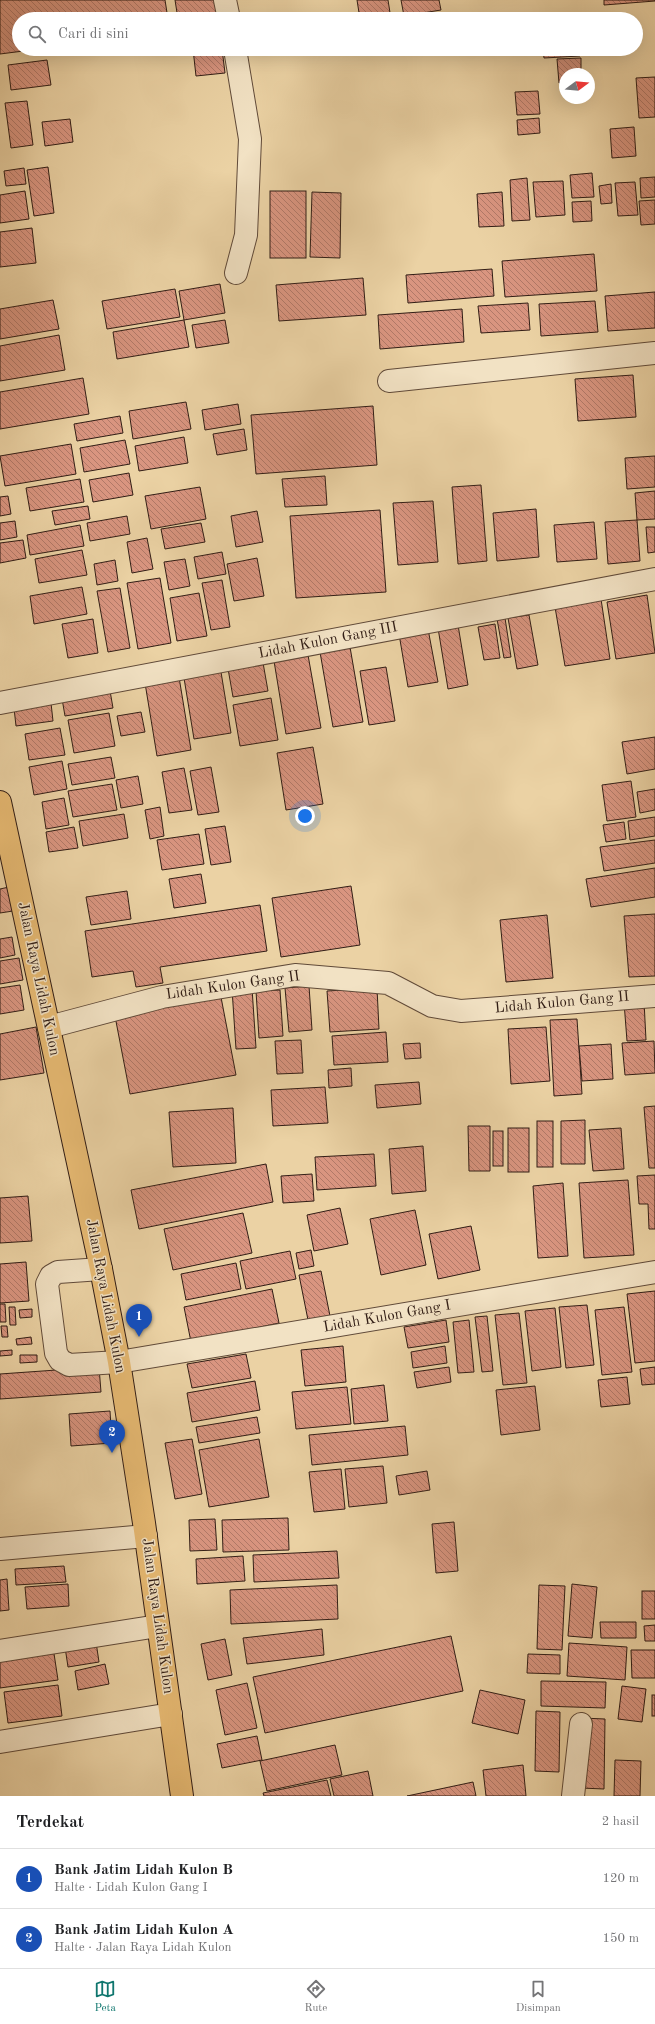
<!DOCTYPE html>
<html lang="id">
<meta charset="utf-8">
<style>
body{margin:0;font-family:"Old Standard TT",serif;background:#f6f6f6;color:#202124}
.compass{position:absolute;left:559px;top:68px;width:36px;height:36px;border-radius:50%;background:#fff;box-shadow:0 4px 16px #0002;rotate:74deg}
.you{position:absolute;left:305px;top:816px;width:14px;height:14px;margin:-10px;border:3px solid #fff;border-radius:50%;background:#1a73e8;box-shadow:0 0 0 6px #1a73e833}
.badge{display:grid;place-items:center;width:26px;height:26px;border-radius:50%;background:#0f766e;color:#fff;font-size:13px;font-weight:700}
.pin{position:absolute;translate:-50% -33px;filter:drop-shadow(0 1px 2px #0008)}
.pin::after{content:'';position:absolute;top:21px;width:14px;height:12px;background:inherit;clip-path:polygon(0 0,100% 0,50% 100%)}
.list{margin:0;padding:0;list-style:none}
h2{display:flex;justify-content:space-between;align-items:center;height:52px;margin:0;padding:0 16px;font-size:17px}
h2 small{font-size:13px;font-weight:400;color:#757577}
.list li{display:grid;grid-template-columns:26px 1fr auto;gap:12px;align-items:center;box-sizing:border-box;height:60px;padding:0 16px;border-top:1px solid #e0e0e0}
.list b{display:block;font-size:15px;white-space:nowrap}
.list p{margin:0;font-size:13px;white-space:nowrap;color:#757577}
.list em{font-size:13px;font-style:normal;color:#757577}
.icon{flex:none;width:22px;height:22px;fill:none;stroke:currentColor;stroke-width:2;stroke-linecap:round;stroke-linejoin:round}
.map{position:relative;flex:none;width:655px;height:1796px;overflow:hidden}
.search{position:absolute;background:#fff;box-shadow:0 4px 16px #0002;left:12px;right:12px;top:12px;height:44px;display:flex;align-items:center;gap:10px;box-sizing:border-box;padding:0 14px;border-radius:22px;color:#757577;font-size:15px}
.sheet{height:172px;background:#fff}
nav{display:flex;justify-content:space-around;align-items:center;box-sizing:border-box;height:56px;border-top:1px solid #e0e0e0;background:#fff;font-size:11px;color:#757577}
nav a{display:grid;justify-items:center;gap:2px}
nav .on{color:#0f766e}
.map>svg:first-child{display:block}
</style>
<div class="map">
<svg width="655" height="1796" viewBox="0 0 655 1796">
<defs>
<pattern id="building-back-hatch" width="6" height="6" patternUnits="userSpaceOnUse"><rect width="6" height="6" fill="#d99580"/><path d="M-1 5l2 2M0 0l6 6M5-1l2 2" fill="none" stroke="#b17968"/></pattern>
</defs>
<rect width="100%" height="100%" fill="#ebd2a4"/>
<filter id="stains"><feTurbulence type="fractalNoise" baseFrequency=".005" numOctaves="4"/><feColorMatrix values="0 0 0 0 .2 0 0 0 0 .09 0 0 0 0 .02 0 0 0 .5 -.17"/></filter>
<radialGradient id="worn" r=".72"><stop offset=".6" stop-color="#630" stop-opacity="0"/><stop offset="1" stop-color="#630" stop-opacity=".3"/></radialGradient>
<g fill="url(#building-back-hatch)" stroke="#311d15">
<path d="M0,0H165L168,19H19V49H39L0,54Z"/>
<path d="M175,0H217L219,19H178Z"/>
<path d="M357,0H388L391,19H360Z"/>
<path d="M401,0H439L441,10L404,16Z"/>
<path d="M604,0H655V1L604,5Z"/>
<path d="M193,49H222L225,73L196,76Z"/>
<path d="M543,49H580V56L544,58Z"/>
<path d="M581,58V74H565V82L559,83L557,59Z"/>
<path d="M47,60L51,85L11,90L8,65Z"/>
<path d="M655,77V117L639,118L636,78Z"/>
<path d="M538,91L540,114L517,115L515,92Z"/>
<path d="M27,101L33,145L11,148L5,103Z"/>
<path d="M539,118L540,133L518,135L517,120Z"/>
<path d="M70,119L73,142L45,146L42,122Z"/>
<path d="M634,127L636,156L612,158L610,129Z"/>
<path d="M48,167L54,213L34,216L27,170Z"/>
<path d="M24,168L26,184L6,186L4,171Z"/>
<path d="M592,173L594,197L572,198L570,175Z"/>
<path d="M655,177V197L641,198L640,178Z"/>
<path d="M527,178L530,220L512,221L510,180Z"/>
<path d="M563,181L565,215L536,217L533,182Z"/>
<path d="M635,182L638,215L618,216L615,183Z"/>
<path d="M611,184L612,203L601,204L599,186Z"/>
<path d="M25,191L29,219L0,223V195Z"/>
<rect x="270" y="191" width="36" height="67"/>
<path d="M312,192L341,193L340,258L310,257Z"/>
<path d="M502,192L504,226L479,227L477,194Z"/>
<path d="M655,200V224L641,225L639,201Z"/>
<path d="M591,201L592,221L573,222L572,202Z"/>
<path d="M32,228L36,263L0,267V232Z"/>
<path d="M594,254L597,291L505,297L502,261Z"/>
<path d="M492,269L494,296L408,303L406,275Z"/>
<path d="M363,278L366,315L279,321L276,285Z"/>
<path d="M220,284L225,313L184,320L179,291Z"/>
<path d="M175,289L180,317L107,329L102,301Z"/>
<path d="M655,292V328L608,331L605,296Z"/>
<path d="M53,300L59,329L0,339V309Z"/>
<path d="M595,301L598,332L541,336L539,304Z"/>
<path d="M528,303L530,330L481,333L478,306Z"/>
<path d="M462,309L464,342L380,349L378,315Z"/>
<path d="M184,320L189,347L117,359L113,332Z"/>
<path d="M225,320L229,343L196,348L192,325Z"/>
<path d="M59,335L65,370L0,381V346Z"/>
<path d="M633,375L636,417L578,421L575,379Z"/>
<path d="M83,378L89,414L0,429V392Z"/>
<path d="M186,402L191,429L133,439L129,411Z"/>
<path d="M238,404L241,424L205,430L202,410Z"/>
<path d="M373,406L377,465L256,474L251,415Z"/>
<path d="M120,416L123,433L77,441L74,424Z"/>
<path d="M244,429L247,450L217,455L213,434Z"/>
<path d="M184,437L188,463L139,471L135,446Z"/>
<path d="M125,440L130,464L84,472L80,448Z"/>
<path d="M71,444L76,474L5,486L0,456Z"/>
<path d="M655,456V487L627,489L625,458Z"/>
<path d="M129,473L133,495L93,502L89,480Z"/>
<path d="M325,476L327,505L285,507L282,479Z"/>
<path d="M80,479L84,502L30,511L26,488Z"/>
<path d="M481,485L487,561L458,564L452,487Z"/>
<path d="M200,487L206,519L151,529L145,496Z"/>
<path d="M655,491V519L637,520L635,493Z"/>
<path d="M8,496L11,514L0,516V497Z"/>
<path d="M433,501L438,562L398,565L393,503Z"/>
<path d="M88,506L90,519L55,525L52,511Z"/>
<path d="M536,509L539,557L497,561L493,513Z"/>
<path d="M380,510L386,592L296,598L290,516Z"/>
<path d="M257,511L263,542L236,547L231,516Z"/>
<path d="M127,516L130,534L90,541L87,523Z"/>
<path d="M637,520L640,561L608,564L605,522Z"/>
<path d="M15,521L17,537L0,540V523Z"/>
<path d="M594,522L597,559L557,562L554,525Z"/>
<path d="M201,523L205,542L165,549L161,529Z"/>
<path d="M80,525L84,546L30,555L27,535Z"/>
<path d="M646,527H655V552L648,553Z"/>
<path d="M147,538L153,569L132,573L127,542Z"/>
<path d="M23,540L26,558L0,563V543Z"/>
<path d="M82,550L87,575L39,583L35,559Z"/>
<path d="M222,552L226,574L198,579L194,557Z"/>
<path d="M257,558L264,596L234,601L227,564Z"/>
<path d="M185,559L190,586L169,590L164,562Z"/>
<path d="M115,560L118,581L97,585L94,564Z"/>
<path d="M160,578L171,643L138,649L127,583Z"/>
<path d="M222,580L230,627L211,630L202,583Z"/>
<path d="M82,587L87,614L34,624L30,596Z"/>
<path d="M120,588L130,648L108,652L97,591Z"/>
<path d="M199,593L207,636L177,641L170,598Z"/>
<path d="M647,595L655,653L616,659L607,602Z"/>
<path d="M601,599L610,659L565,666L555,607Z"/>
<path d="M529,615L538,665L517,669L508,618Z"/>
<path d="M505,618L511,657L504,658L497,619Z"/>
<path d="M93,619L98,653L68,658L62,624Z"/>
<path d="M495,624L500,658L484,660L478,627Z"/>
<path d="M458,625L468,685L448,689L438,628Z"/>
<path d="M428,629L438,682L408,687L399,634Z"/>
<path d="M350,647L363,722L333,727L320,652Z"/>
<path d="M308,655L321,728L286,734L274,661Z"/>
<path d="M262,657L268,691L233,697L227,663Z"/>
<path d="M386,667L395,721L369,725L360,671Z"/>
<path d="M221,672L231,733L194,739L184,678Z"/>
<path d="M179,677L191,750L157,756L145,683Z"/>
<path d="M109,685L113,708L65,716L61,693Z"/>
<path d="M271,698L278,740L240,746L233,705Z"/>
<path d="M51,703L53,721L16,726L14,708Z"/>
<path d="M141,712L145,732L121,736L117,716Z"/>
<path d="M109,713L115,746L74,753L68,720Z"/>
<path d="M60,728L65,755L29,760L25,734Z"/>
<path d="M655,737V769L627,774L622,742Z"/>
<path d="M313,747L323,804L286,810L277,753Z"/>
<path d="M111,757L115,778L72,785L68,764Z"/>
<path d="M62,761L67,789L34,795L29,767Z"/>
<path d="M211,767L219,812L198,815L190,771Z"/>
<path d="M184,768L192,810L169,813L162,772Z"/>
<path d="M138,776L143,804L121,808L116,780Z"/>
<path d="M631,781L636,817L607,821L602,785Z"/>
<path d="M112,784L117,810L73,817L68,791Z"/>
<path d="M655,789V810L640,813L637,792Z"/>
<path d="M64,798L69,825L46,829L42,802Z"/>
<path d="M160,807L164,836L150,839L145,810Z"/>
<path d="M124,814L128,838L83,846L79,821Z"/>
<path d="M655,817V836L630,840L628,821Z"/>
<path d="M624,822L626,839L606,842L603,825Z"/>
<path d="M225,826L231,862L211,865L205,829Z"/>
<path d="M74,827L78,848L49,852L46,832Z"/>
<path d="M199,834L204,864L162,870L157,840Z"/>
<path d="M655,840V863L604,871L600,847Z"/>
<path d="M655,868V897L591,907L586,879Z"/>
<path d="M201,874L206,903L174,908L169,879Z"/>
<path d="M351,886L360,945L281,957L272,898Z"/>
<path d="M9,887L13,911L0,913V889Z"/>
<path d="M127,891L131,919L91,925L86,897Z"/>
<path d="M260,905L267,951L160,967L163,983L136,987L133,971L92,977L85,931Z"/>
<path d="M655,914V976L629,977L624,916Z"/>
<path d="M547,915L553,978L506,982L500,920Z"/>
<path d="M12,937L15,955L0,958V939Z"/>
<path d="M19,958L23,980L0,984V961Z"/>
<path d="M20,985L24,1010L0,1014V988Z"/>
<path d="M309,986L312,1030L289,1032L285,988Z"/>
<path d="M252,988L256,1048L236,1049L232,989Z"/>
<path d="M377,988L379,1029L330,1032L327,991Z"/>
<path d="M280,990L283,1036L259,1038L256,991Z"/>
<path d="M220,992L236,1075L130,1094L114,1011Z"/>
<path d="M644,1001L646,1040L627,1041L624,1002Z"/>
<path d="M577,1019L582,1094L554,1096L550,1020Z"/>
<path d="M36,1027L44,1073L0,1080V1034Z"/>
<path d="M546,1027L550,1081L511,1084L508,1029Z"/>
<path d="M386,1032L388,1062L334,1065L332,1036Z"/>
<path d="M301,1040L303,1073L277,1074L275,1041Z"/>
<path d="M654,1041L655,1073L625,1075L622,1043Z"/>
<path d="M420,1043L421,1058L405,1059L403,1044Z"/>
<path d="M611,1044L613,1079L582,1081L579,1046Z"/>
<path d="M351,1068L352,1086L329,1088L328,1070Z"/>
<path d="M419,1082L421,1104L377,1108L375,1085Z"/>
<path d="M325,1087L328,1123L273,1126L271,1090Z"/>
<path d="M655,1106V1168H649L644,1107Z"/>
<path d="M233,1108L236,1163L173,1167L169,1112Z"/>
<path d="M585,1120V1164H561V1121Z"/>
<rect x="537" y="1121" width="16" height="46"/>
<path d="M468,1126H490V1171H469Z"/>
<rect x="508" y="1128" width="21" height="44"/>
<path d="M621,1128L624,1169L593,1171L589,1130Z"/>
<rect x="493" y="1131" width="10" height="35"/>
<path d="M423,1146L426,1191L392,1194L389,1149Z"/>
<path d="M374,1154L376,1186L317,1190L315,1157Z"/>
<path d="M266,1164L273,1202L139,1229L131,1190Z"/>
<path d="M312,1174L314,1201L283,1203L281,1176Z"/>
<path d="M655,1175V1229H649L648,1204H639L637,1176Z"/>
<path d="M628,1180L634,1255L584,1258L579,1183Z"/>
<path d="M563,1183L568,1256L538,1258L533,1186Z"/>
<path d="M28,1196L32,1241L0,1243V1198Z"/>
<path d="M340,1208L348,1244L314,1251L307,1215Z"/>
<path d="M415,1210L426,1265L381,1275L370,1219Z"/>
<path d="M243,1213L252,1253L173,1270L164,1229Z"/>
<path d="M471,1226L480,1270L438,1279L429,1234Z"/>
<path d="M311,1250L314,1266L299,1269L296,1253Z"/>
<path d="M290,1251L296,1279L246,1289L240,1261Z"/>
<path d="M26,1262L29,1301L0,1303V1264Z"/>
<path d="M236,1263L241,1289L186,1300L181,1274Z"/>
<path d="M321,1271L330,1316L308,1320L299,1275Z"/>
<path d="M272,1289L279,1323L191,1342L184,1307Z"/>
<path d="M655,1291V1361L635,1363L627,1294Z"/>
<path d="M0,1304H5L6,1322H0Z"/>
<path d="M587,1305L594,1365L566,1368L559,1307Z"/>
<path d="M9,1307H15L16,1325H10Z"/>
<path d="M624,1307L632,1372L602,1375L595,1310Z"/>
<path d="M555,1308L561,1367L532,1371L525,1311Z"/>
<path d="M32,1309V1317L20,1318L19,1310Z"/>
<path d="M519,1313L527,1383L503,1385L495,1315Z"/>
<path d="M487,1316L493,1371L482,1372L475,1317Z"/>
<path d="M446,1320L449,1342L408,1348L404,1327Z"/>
<path d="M469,1320L474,1372L458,1373L453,1322Z"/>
<path d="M1,1326H7L8,1337H2Z"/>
<path d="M31,1337L32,1344L17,1345L16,1339Z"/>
<path d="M343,1346L346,1382L305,1386L301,1350Z"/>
<path d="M445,1346L447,1363L413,1368L411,1352Z"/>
<path d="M12,1350V1355L0,1356V1351Z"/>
<path d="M246,1354L251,1378L192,1388L187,1364Z"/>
<path d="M20,1355H37V1362L20,1363Z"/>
<path d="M99,1367L101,1392L0,1399V1374Z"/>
<path d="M449,1367L451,1382L417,1388L414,1372Z"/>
<path d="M655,1367V1384L642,1385L640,1369Z"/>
<path d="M627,1377L630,1404L601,1407L598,1380Z"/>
<path d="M255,1381L260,1410L192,1422L187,1393Z"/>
<path d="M384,1385L388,1421L354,1424L351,1389Z"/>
<path d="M535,1386L540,1430L501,1435L496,1390Z"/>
<path d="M347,1387L351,1424L296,1429L292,1392Z"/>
<path d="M110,1411L112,1443L71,1446L69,1414Z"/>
<path d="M257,1417L260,1433L199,1443L196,1427Z"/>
<path d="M405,1426L408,1455L312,1465L309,1435Z"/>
<path d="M192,1439L202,1494L175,1499L165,1443Z"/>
<path d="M259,1439L269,1497L209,1507L199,1450Z"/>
<path d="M383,1466L387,1503L349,1507L345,1469Z"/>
<path d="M341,1469L345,1509L314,1512L309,1472Z"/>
<path d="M427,1471L430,1490L399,1495L396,1476Z"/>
<path d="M288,1518L289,1550L223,1552L222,1520Z"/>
<path d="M215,1519L217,1550L190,1551L189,1520Z"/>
<path d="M454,1522L458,1571L436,1573L432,1524Z"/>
<path d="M337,1551L339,1578L254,1582L253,1555Z"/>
<path d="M243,1556L245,1581L197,1584L196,1559Z"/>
<path d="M64,1566L66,1582L16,1585L15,1569Z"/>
<path d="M7,1579L9,1610L0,1611V1580Z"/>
<path d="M68,1584L69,1606L27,1609L25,1587Z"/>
<path d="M572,1584L597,1587L592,1638L568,1636Z"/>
<path d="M337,1585L338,1619L231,1624L230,1590Z"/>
<path d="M539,1585L565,1586L562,1650L537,1649Z"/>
<rect x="642" y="1591" width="13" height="28"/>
<path d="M600,1622H636V1638H601Z"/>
<path d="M655,1625V1641H645L644,1626Z"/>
<path d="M322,1629L324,1655L247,1664L243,1638Z"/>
<path d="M451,1636L463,1691L265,1733L253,1677Z"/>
<path d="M225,1639L232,1675L208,1680L201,1644Z"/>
<path d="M96,1642L99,1662L68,1667L65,1647Z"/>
<path d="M569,1643L627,1647L625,1680L567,1676Z"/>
<path d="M53,1647L58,1680L0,1688V1654Z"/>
<path d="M631,1650H655V1678H632Z"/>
<path d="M528,1654L560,1655V1674L527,1673Z"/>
<path d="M105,1664L109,1684L78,1690L75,1671Z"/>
<path d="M541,1681L606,1682L605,1708L541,1706Z"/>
<path d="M247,1683L257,1728L225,1735L216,1690Z"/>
<path d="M58,1685L62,1716L8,1723L4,1692Z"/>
<path d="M622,1686L646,1689L642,1722L618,1719Z"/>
<path d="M480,1690L525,1700L518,1734L472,1723Z"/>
<rect x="652" y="1695" width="3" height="21"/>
<path d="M536,1711L560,1712L559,1772L535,1771Z"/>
<path d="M582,1718L605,1719L604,1789L581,1788Z"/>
<path d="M257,1736L262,1760L222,1768L217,1744Z"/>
<path d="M335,1745L342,1775L267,1791L260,1761Z"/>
<path d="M615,1760L641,1761L640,1796H614Z"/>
<path d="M523,1765L526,1796H486L483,1770Z"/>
<path d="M368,1771L373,1796H334L330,1779Z"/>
<path d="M327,1780L331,1796H264L263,1793Z"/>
<path d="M473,1782L476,1796H407Z"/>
</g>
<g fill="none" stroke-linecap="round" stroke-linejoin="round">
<g stroke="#604a39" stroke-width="24">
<g id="minor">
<path d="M225,0L229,19"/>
<path d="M235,49L250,139L246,235L236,273"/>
<path d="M389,381L655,353"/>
<path d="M0,703L655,579"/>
<path d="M49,1027L162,997L295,975L388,983L432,1006L461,1011L655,996"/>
<path d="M101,1269L58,1272L51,1276L47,1284L56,1353L60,1360L69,1365L119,1362L655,1272"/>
<path d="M0,1549L146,1536"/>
<path d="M0,1651L158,1626"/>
<path d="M0,1742L171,1714"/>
<path d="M573,1796L581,1724"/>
</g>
</g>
<g stroke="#311d15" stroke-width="24">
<path id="major" d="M0,802L101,1269L119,1362L144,1523L182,1796"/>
</g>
<use href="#minor" stroke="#f2e2c4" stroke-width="22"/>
<use href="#major" stroke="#e6b972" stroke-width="22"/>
</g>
<g text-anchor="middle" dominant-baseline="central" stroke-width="3" stroke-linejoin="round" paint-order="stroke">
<g font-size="15" fill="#311d15" stroke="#f2e2c4">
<text transform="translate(328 641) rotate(-11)">Lidah Kulon Gang III</text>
<text transform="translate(38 979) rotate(78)">Jalan Raya Lidah Kulon</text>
<text transform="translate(233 986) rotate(-8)">Lidah Kulon Gang II</text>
<text transform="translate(562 1003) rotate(-5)">Lidah Kulon Gang II</text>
<text transform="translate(105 1296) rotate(79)">Jalan Raya Lidah Kulon</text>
<text transform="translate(387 1317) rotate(-10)">Lidah Kulon Gang I</text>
<text transform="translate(157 1616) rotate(82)">Jalan Raya Lidah Kulon</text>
</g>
</g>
<rect width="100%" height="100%" filter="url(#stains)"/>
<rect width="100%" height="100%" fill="url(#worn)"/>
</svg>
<svg class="compass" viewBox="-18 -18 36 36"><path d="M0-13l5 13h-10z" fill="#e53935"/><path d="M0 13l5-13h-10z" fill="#757577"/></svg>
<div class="you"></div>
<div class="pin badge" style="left:139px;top:1337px;background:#1a4fb4">1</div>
<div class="pin badge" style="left:112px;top:1453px;background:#1a4fb4">2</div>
<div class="search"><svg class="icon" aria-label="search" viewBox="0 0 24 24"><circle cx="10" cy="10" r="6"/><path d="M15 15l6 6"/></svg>Cari di sini</div>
</div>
<section class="sheet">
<h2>Terdekat<small>2 hasil</small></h2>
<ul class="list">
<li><span class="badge" style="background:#1a4fb4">1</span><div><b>Bank Jatim Lidah Kulon B</b><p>Halte · Lidah Kulon Gang I</p></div><em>120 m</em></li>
<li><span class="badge" style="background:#1a4fb4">2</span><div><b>Bank Jatim Lidah Kulon A</b><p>Halte · Jalan Raya Lidah Kulon</p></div><em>150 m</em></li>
</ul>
</section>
<nav>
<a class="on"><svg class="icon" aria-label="map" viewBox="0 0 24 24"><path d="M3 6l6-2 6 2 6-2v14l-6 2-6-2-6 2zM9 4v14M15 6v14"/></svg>Peta</a>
<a><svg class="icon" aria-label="directions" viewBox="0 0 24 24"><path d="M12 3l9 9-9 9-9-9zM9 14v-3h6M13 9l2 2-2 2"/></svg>Rute</a>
<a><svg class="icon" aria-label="saved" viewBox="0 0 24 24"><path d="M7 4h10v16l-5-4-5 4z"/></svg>Disimpan</a>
</nav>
